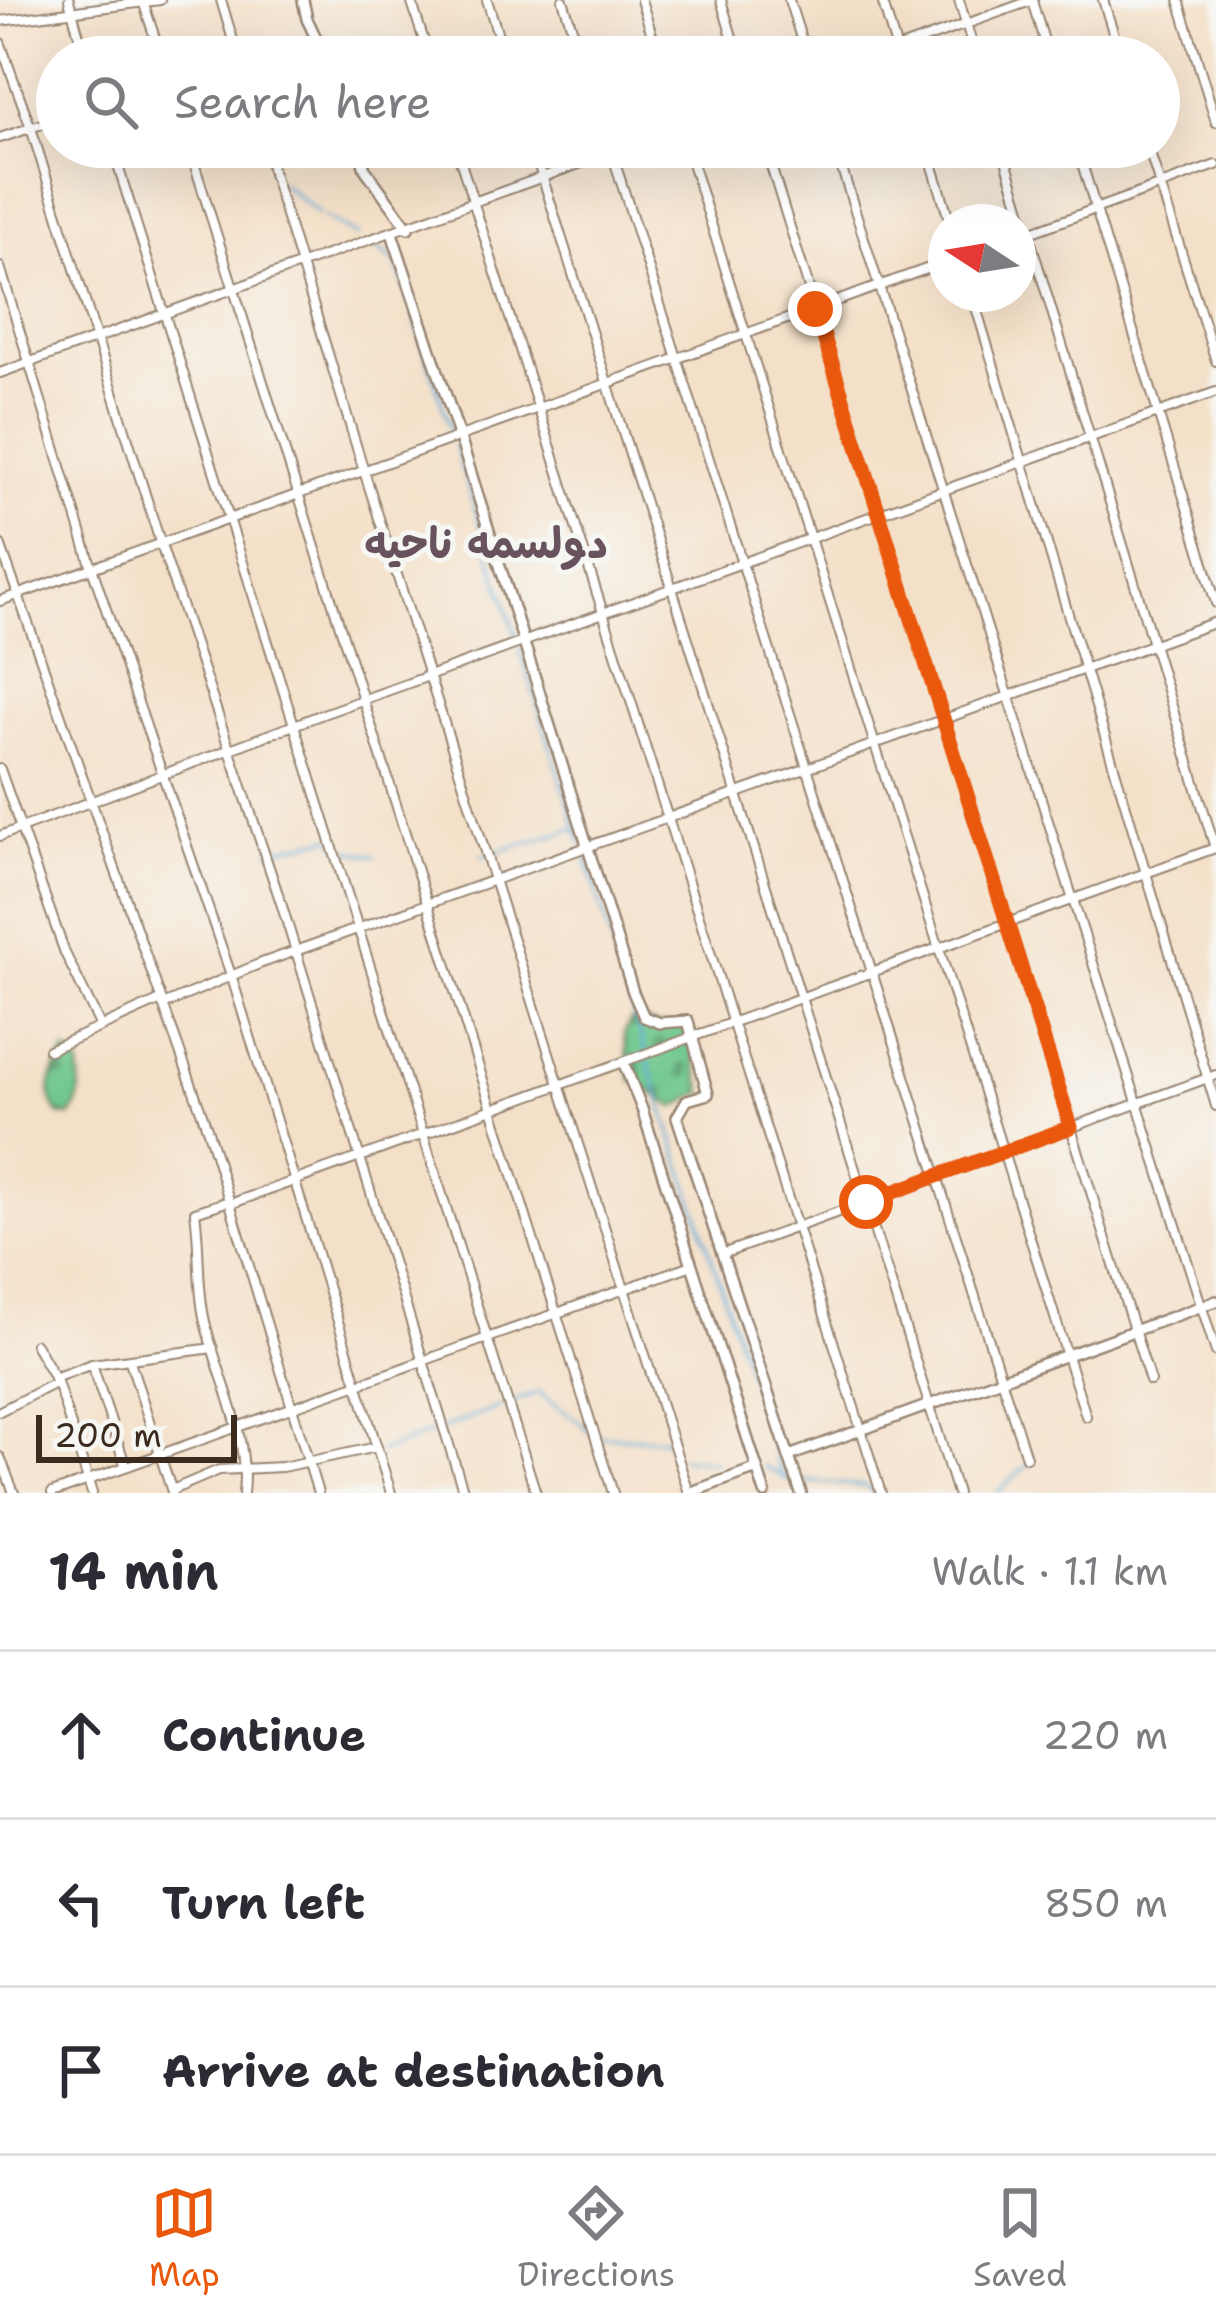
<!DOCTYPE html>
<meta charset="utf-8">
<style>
body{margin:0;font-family:"Shantell Sans","Playpen Sans Arabic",sans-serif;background:#f2f2f3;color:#2b2b33}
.compass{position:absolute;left:928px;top:204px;width:108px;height:108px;border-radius:50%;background:#fff;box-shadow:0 12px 48px #0002;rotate:282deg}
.scale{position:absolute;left:36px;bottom:30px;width:201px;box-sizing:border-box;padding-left:12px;border:6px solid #3b2a1e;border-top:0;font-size:33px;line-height:42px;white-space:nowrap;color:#3b2a1e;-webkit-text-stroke:9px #f6f6f2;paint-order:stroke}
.stop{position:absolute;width:36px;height:36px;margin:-27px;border:9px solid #ea580c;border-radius:50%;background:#fff}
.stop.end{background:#ea580c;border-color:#fff;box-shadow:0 3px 12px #0008}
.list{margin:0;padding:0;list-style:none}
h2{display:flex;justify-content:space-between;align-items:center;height:156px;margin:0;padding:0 48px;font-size:51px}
h2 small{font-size:39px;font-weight:400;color:#7c7c81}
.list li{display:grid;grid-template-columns:78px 1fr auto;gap:36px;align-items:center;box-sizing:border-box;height:168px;padding:0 48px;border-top:3px solid #e1e1e2}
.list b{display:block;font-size:45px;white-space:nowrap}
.list em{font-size:39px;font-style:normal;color:#7c7c81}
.icon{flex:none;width:66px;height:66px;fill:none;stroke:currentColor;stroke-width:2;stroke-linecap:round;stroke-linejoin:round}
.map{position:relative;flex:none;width:1216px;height:1493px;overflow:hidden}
.search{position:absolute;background:#fff;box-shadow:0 12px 48px #0002;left:36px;right:36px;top:36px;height:132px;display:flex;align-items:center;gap:30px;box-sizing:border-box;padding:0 42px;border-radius:66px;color:#7c7c81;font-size:45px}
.sheet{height:660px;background:#fff}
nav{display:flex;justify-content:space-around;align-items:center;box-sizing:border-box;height:168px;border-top:3px solid #e1e1e2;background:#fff;font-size:33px;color:#7c7c81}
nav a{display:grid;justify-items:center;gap:6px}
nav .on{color:#ea580c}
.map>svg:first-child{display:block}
</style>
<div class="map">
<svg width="1216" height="1493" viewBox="0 0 1216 1493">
<defs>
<pattern id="cemetery-stones" width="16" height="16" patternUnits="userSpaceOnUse" patternTransform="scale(3)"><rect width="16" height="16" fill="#71c88e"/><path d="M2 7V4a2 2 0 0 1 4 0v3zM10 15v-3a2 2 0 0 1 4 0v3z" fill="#5ea373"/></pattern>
</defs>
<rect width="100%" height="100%" fill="#f6f6f2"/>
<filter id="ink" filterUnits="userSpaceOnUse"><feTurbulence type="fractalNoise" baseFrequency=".00833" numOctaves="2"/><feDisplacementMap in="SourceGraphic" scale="24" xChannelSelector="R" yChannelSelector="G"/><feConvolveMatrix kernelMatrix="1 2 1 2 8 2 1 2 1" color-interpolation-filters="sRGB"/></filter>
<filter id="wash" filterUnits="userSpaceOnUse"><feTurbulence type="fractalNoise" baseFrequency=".004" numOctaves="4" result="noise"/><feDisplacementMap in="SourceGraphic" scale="48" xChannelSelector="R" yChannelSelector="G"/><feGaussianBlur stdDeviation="2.7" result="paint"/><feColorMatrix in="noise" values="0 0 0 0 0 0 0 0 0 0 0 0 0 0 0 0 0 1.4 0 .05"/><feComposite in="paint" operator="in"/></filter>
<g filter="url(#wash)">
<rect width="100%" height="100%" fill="#f4e0c8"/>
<g fill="url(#cemetery-stones)" stroke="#567956" stroke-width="3">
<path d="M638,1019L660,1025H686L703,1092L675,1107L632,1080L624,1034L631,1020Z"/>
<path d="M67,1052L79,1062C80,1083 83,1101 70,1116L60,1115C42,1094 52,1072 67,1052Z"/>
</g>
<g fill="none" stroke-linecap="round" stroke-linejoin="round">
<g stroke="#61adda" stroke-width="3">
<path d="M281,183L318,213"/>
<path d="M324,217L358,236"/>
<path d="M373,245L397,263L452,435"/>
<path d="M455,446L517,639"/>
<path d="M520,649L581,844"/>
<path d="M270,850L334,837L338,847L375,856"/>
<path d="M585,854L645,1050"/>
<path d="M482,856L577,828"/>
<path d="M648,1061L783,1479"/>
<path d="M600,1436L666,1439"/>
<path d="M380,1452L540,1392C553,1409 576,1414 589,1431"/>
<path d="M681,1458L715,1462"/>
<path d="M763,1466L791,1481"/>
<path d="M803,1481L866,1486L875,1493"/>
<path d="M997,1493L1030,1463"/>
</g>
</g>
</g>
<g filter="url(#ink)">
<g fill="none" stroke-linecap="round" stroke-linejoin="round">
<g stroke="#988573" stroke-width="12">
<g id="minor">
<path d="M69,0L85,57"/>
<path d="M221,0L238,57"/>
<path d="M411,0L429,57"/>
<path d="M487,0L505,57"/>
<path d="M563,0L581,57"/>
<path d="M641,0L659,57"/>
<path d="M721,0L738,57"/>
<path d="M789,0L807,57"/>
<path d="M882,0L899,57"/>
<path d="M959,0L976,57"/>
<path d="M1103,0L1121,57"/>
<path d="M1179,0L1216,122"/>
<path d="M143,1L161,57"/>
<path d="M1032,1L1049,57"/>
<path d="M0,21L160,0"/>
<path d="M0,42L31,128L161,545L281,903L464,1493"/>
<path d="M875,57L1033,0"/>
<path d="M0,138L57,119"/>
<path d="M112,147L536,1493"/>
<path d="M189,147L613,1493"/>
<path d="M265,147L364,471L689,1493"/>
<path d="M456,147L881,1493"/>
<path d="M533,147L957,1493"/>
<path d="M610,147L1026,1457"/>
<path d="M687,147L1086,1416"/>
<path d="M765,147L1150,1381"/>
<path d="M835,147L1216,1352"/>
<path d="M927,147L950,222"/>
<path d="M1002,147L1215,848"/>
<path d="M1077,147L1216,603"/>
<path d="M1148,147L1216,361"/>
<path d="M1018,237L1216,165"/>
<path d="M0,267L92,568L232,978L391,1493"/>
<path d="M972,294L1216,1106"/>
<path d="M0,373L626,147"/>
<path d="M0,544L208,1131L318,1493"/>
<path d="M0,601L946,262"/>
<path d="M0,769L65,953L101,1027"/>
<path d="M0,836L323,714L1216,392"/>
<path d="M163,1005L259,964L1216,622"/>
<path d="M49,1050L161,1000"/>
<path d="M229,1201L195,1212C200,1246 197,1284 204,1317C216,1375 250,1433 243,1493"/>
<path d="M230,1204L1215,848"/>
<path d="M725,1253L1216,1075"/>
<path d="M35,1344L57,1382L92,1493"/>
<path d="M130,1361L172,1492"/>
<path d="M54,1378L92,1364"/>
<path d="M0,1411L57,1382"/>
<path d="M0,1457L14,1493"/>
<path d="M125,1464L92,1364L213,1348"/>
<path d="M172,1490L219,1470L282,1467L377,1447"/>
<path d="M52,1493L692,1265"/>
</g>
</g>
<g stroke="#988573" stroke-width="14">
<g id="tertiary">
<path d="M303,0L307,19L325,57"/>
<path d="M358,147L365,169L408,228"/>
<path d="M392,233L460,438L633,992L644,1017L660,1023L688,1021L708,1094L687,1100L677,1117L801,1493"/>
<path d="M624,1064L642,1109L765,1493"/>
<path d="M789,1456L1216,1301"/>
<path d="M689,1493L757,1468"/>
</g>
</g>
<use href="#minor" stroke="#fff" stroke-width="8"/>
<use href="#tertiary" stroke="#fff" stroke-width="9"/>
</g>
</g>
<g fill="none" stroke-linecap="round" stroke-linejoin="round" filter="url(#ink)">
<path stroke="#ea580c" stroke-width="15" d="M815,309L1071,1127L866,1202"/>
</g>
<g text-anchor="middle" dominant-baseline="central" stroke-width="10" stroke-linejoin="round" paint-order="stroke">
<g font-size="42" font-weight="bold" fill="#68525d" stroke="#f6f6f2">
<text x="486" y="543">دولسمه ناحیه</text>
</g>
</g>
</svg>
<svg class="compass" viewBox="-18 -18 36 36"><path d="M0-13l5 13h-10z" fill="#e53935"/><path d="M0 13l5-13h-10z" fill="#7c7c81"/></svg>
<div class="scale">200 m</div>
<div class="stop" style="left:866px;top:1202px"></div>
<div class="stop end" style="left:815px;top:309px"></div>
<div class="search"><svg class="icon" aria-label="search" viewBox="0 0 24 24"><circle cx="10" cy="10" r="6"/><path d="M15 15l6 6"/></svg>Search here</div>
</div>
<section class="sheet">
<h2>14 min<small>Walk · 1.1 km</small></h2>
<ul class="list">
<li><svg class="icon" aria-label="ahead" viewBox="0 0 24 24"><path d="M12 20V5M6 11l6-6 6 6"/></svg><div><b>Continue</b></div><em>220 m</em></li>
<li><svg class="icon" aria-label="left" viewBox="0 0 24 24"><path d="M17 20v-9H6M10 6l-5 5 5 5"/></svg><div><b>Turn left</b></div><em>850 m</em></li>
<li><svg class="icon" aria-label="arrive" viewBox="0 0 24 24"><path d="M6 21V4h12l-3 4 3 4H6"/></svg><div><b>Arrive at destination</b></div></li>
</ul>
</section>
<nav>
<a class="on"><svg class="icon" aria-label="map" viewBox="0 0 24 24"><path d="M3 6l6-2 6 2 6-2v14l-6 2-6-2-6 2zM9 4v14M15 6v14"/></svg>Map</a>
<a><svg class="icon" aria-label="directions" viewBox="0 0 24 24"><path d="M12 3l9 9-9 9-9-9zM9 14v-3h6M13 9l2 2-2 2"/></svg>Directions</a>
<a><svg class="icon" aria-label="saved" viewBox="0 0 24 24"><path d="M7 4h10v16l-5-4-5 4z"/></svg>Saved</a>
</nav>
